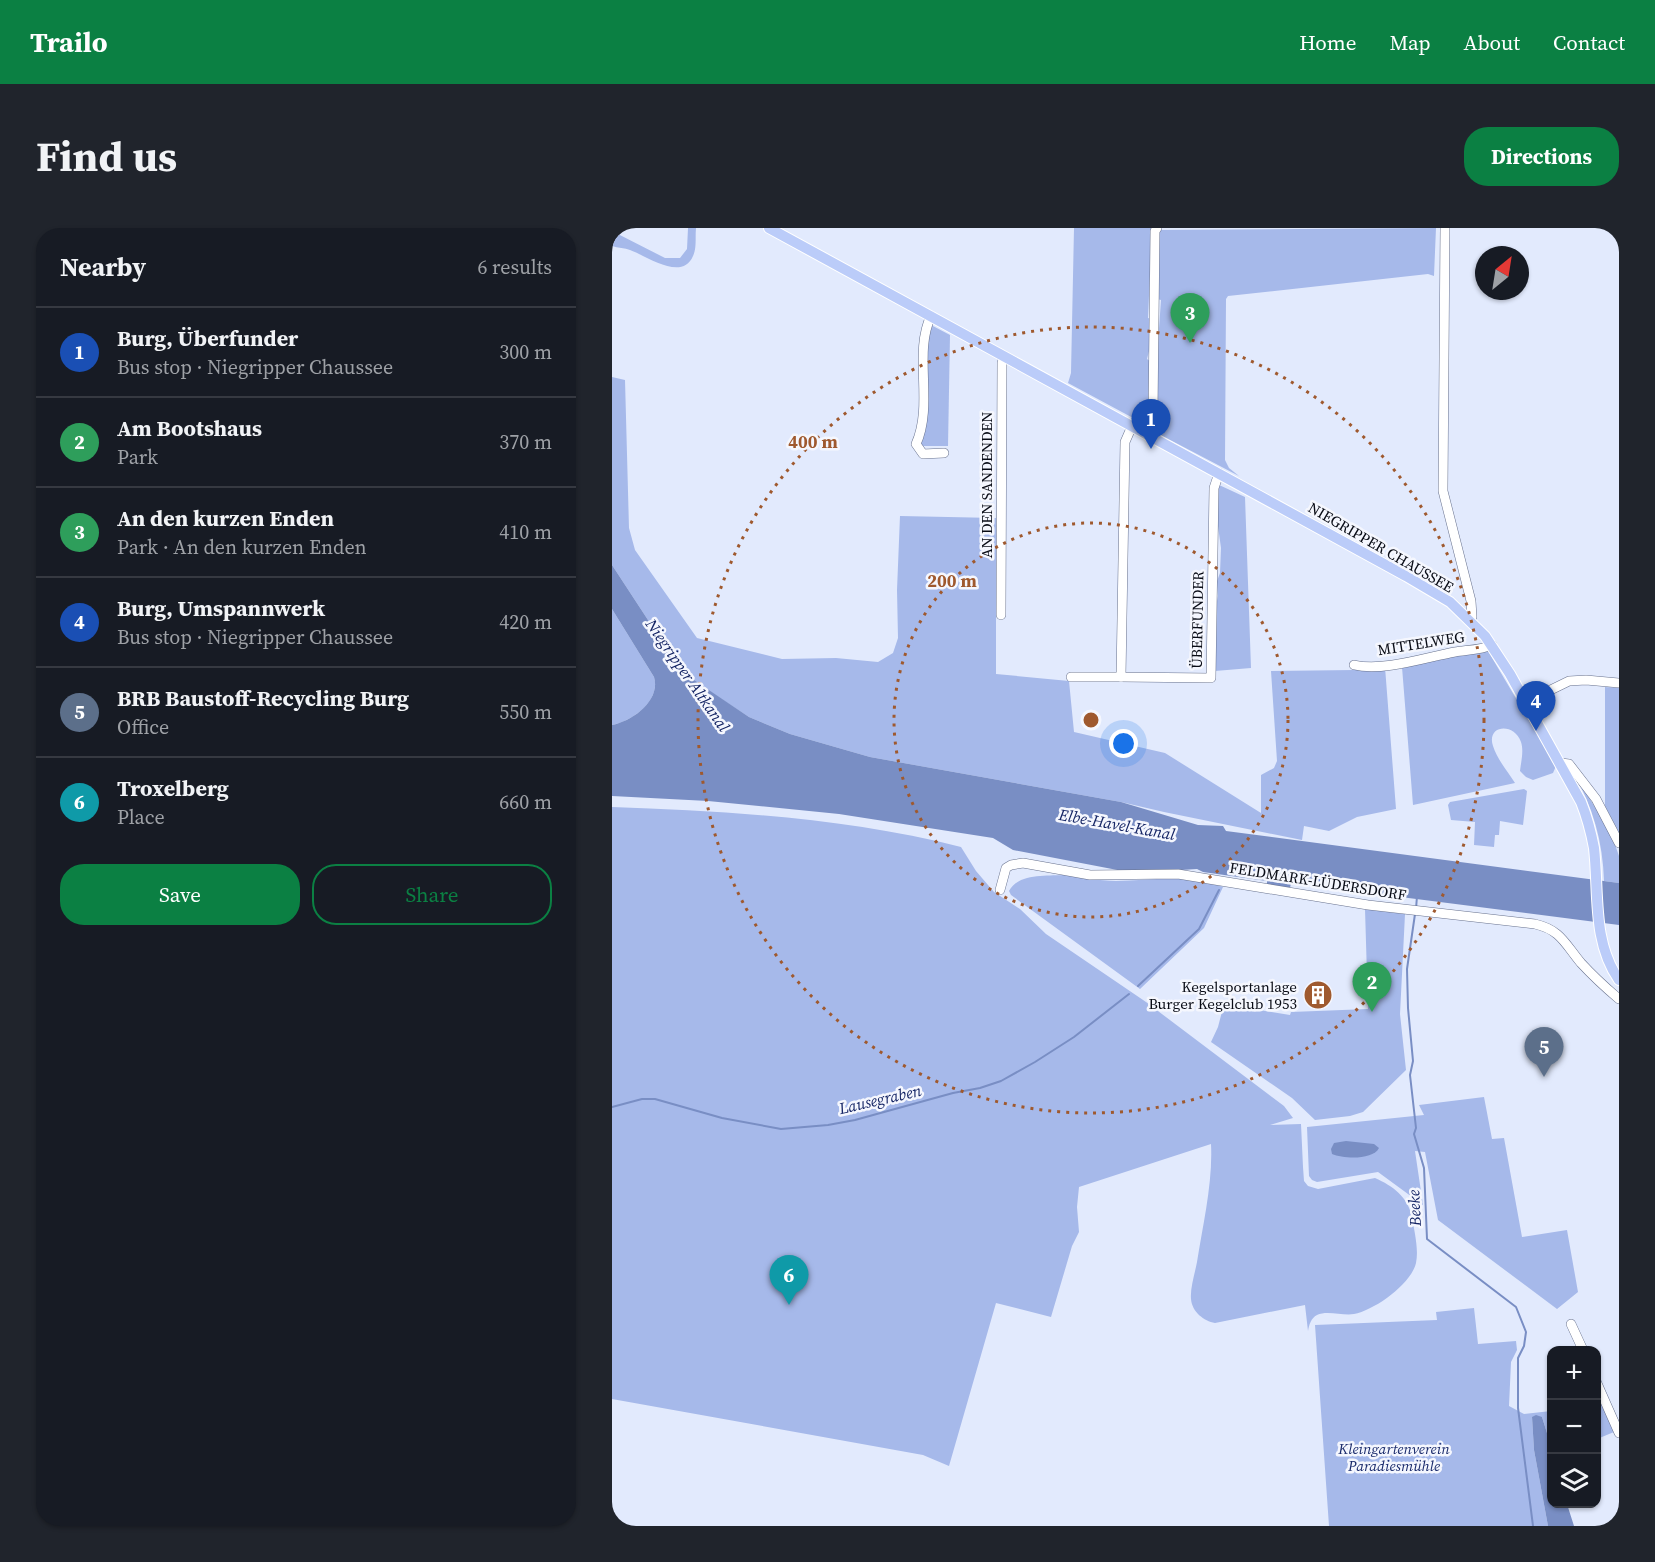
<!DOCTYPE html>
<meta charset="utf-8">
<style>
body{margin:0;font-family:"Source Serif 4",serif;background:#20242c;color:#f1f3f6}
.controls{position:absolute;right:18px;bottom:18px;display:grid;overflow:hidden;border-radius:12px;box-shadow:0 2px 4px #0004}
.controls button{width:54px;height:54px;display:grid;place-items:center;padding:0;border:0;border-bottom:2px solid #363941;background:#171b24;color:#f1f3f6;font:30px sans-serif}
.compass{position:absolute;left:863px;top:18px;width:54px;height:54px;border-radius:50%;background:#171b24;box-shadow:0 2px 4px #0004;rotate:30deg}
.you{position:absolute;left:512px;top:516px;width:21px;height:21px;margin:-15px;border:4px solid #fff;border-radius:50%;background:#1a73e8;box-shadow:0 0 0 9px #1a73e833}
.badge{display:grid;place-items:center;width:39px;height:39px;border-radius:50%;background:#0b8043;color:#fff;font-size:20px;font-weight:700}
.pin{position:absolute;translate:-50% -50px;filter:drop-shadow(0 2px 3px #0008)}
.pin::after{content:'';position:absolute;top:32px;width:21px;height:18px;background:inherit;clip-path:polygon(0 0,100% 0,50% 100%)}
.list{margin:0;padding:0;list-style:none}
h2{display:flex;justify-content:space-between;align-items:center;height:78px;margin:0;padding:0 24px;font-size:26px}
h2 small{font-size:20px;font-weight:400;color:#9ea1a6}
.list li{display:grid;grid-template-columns:39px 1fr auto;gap:18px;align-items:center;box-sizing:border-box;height:90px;padding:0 24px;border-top:2px solid #363941}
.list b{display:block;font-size:22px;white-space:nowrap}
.list p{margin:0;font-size:20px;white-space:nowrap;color:#9ea1a6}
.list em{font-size:20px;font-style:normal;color:#9ea1a6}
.actions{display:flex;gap:12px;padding:18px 24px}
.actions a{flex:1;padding:14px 0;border:2px solid #0b8043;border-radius:24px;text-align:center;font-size:21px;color:#0b8043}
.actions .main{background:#0b8043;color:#fff}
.icon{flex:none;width:33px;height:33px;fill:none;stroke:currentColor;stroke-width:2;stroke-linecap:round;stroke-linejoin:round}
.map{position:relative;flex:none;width:1007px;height:1298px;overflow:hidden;border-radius:24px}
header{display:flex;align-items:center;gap:36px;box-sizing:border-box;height:84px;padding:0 30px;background:#0b8043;color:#fff}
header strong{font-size:28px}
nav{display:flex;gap:33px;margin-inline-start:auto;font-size:21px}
.intro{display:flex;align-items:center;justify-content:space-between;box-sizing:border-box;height:144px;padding:0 36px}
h1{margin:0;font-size:42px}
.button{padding:15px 27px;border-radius:24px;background:#0b8043;color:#fff;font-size:21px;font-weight:700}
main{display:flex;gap:36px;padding:0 36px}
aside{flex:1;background:#171b24;border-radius:24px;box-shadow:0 2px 4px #0004}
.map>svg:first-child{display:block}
</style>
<header>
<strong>Trailo</strong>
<nav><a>Home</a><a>Map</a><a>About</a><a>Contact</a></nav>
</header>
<div class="intro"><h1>Find us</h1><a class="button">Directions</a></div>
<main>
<aside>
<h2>Nearby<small>6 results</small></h2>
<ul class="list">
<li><span class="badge" style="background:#1a4fb4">1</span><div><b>Burg, Überfunder</b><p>Bus stop · Niegripper Chaussee</p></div><em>300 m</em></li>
<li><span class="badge" style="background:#2e9e5b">2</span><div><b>Am Bootshaus</b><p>Park</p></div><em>370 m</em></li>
<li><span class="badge" style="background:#2e9e5b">3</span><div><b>An den kurzen Enden</b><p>Park · An den kurzen Enden</p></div><em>410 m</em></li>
<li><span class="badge" style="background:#1a4fb4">4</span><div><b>Burg, Umspannwerk</b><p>Bus stop · Niegripper Chaussee</p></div><em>420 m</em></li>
<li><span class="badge" style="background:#5c6f8a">5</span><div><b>BRB Baustoff-Recycling Burg</b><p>Office</p></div><em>550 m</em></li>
<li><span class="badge" style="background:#0f9aa8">6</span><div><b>Troxelberg</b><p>Place</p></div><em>660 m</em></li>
</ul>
<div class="actions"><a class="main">Save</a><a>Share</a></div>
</aside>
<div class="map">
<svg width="1007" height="1298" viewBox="0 0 1007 1298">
<rect width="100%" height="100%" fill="#e2eafd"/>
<g fill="#a6b9ea">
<path d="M76,0H84C83,9 85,20 81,28C70,54 35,28 18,22C13,20 6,20 0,18V3L53,30H68L75,21Z"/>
<path d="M462,0H540L536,90L540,91V101L537,102V108L540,111L535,131L539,134L538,171H536L535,176L539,179L536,198L456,155L459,145Z"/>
<path d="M824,0L822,48L816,46L616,68L614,71L613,232L617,240L627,248L541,203L544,197L545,129L549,72L545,71L547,2Z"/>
<path d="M319,97L338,107L336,218H308L314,120Z"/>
<path d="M0,149L13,152L17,300L23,322L85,410L170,431L224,430L266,434L281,425L286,410L285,362L288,288L384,290V446L457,453L462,504L553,525L649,585V547L662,540L665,533L659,443L742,442L773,439L784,581L745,589L717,603L692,598L690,612L552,584L509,574L258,529L178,506L137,489L88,457L70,444L0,337Z"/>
<path d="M605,256L633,269L639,440L603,443L604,378L606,368L605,353L608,345L609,320L605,291Z"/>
<path d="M0,381L42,449C49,472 21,493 0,497Z"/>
<path d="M876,423L944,538L941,545L921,552L914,549L908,543C909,534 912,523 909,514C902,494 874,497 881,518C885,531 896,544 903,555L801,577L790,439L829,429Z"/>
<path d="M993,459L1007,460V606L993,578Z"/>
<path d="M961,544L999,605L1007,628V655L992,653C991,614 981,579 961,544Z"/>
<path d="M912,561L915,563L911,597L888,593L887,607H883L882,619L862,617L863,594L839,592L836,577L838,574Z"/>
<path d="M0,579C116,583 236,590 349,619L364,643L382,664L408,681L434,706L534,774L672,878L681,890L658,897L689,896L691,939L692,953L696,958L706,961L763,950C781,958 796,969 800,989C802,1002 807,1021 804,1035C799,1056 763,1082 742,1086C731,1088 715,1082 705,1087C699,1090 697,1097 696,1103L693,1077L603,1095C592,1093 580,1084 579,1071C578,1060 583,1045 585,1034C591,996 601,954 599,916L467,959L465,979L467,1004L460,1018L439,1089L384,1075L337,1238L311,1227L0,1171Z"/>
<path d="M453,647C470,649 487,653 504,653C541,652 576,646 611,659L592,700L528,761L399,667L397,663C406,645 436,648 453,647Z"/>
<path d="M753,681L793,686L788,786L794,842L751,884L738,888L703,892L680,870L599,814L606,799L613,772L653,783L678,787L679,784L756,781Z"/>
<path d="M872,869L880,911L892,910L910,1009L955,1002L966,1064L945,1081L826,992L813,924L803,923L811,977L766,944L705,954L700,952L697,948L695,899L812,887L807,877Z"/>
<path d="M862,1080L866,1116L904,1113L905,1122L899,1134L897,1178L912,1186L939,1183V1218L930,1189H920L922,1222L936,1298H717L703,1097L825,1092L824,1084Z"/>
<path d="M991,1176L1002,1204L985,1211L984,1177Z"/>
</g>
<g fill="#798ec4">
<path d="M0,337L70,444L137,489L178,506L258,529L509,574L586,597L611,598L614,603L1007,655V697L679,655L678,660L655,657V653L591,644L585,641L521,645L401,622L381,610L227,586L96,573L0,568V497C21,493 49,472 42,449L0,381Z"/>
<path d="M734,913L762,916L767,920C761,932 732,931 720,926L719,921L722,915Z"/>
<path d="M924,1187L930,1189L939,1218V1276H955L962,1298H936L922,1222L920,1189Z"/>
</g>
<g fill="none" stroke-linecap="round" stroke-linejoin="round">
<g stroke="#798ec4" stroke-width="2">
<path d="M804,681L805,668"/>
<path d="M803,686L795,741L796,780L801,833L798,847L804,900L802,906L812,940L815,1011L904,1079L914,1104L912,1118L906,1130V1180L921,1298"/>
<path d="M526,758L587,701L607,662"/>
<path d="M0,879L30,871H43L110,890L169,901L216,897L243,892L341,865L368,860L389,853L423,834L462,809L517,766"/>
</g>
<g stroke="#68728e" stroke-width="10">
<g id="minor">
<path d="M833,0L831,263L859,373L860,389L858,392"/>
<path d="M319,88C301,125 322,176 304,216L311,226L332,225"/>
<path d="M520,198L513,214L509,449L599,450L602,260L607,245"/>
<path d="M536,206L541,184L543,3L545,0"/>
<path d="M389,387L390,135L392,128"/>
<path d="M742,437C771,444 815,429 843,424C855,422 869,422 880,417"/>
<path d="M459,449H509"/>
<path d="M914,474L957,453L974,452L1007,455"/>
<path d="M949,535L957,536L984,571L1007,615"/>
<path d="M388,662L394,640L399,637L411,635L478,647L566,646L756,677L923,696C949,702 953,716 969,735C981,748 994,760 1007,771"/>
<path d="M959,1096L971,1122"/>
<path d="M984,1153L1007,1205"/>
</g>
</g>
<g stroke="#fff" stroke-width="12">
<path id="major" d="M157,0L794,348L838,374L873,408L898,446L969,574C975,589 979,604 982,620C987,664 980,714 1007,752"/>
</g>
<use href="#minor" stroke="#fff" stroke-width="9"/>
<use href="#major" stroke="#bbccf9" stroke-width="10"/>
</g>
<g fill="none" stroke="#9f592e" stroke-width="3" stroke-dasharray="3 6">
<circle cx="479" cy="492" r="197"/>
<circle cx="479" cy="492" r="393"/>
</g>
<defs>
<g id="building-disc" transform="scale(1.5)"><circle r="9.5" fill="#9f592e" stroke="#f5f7fe"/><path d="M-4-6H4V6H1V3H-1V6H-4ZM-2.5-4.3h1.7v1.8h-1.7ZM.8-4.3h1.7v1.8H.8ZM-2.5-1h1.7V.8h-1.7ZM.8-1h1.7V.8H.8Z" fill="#fff"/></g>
</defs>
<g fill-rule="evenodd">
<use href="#building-disc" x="706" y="767"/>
</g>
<g text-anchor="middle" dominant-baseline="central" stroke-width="5" stroke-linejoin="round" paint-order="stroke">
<g font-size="15" fill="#080b15" stroke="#f5f7fe">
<text transform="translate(374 257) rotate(-90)">AN DEN SANDENDEN</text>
<text transform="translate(769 319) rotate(30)">NIEGRIPPER CHAUSSEE</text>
<text transform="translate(585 392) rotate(-89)">ÜBERFUNDER</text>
<text transform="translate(809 415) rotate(-9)">MITTELWEG</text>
<text transform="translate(706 653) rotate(9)">FELDMARK-LÜDERSDORF</text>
</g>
<g font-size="15" fill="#080b15" stroke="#f5f7fe" text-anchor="end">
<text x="685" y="758">Kegelsportanlage<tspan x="685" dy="17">Burger Kegelclub 1953</tspan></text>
</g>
<g font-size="15" font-style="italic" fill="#1a2b6c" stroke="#f5f7fe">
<text x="782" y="1220">Kleingartenverein<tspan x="782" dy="17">Paradiesmühle</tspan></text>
</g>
<g font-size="16" font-style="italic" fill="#152565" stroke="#f5f7fe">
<text transform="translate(76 447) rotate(55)">Niegripper Altkanal</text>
<text transform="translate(505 596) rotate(10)">Elbe-Havel-Kanal</text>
<text transform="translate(268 871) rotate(-13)">Lausegraben</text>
<text transform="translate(802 980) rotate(-93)">Beeke</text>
</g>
</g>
<circle cx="479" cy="492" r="9" fill="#9f592e" stroke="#f5f7fe" stroke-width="3"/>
<g font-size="18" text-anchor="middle" font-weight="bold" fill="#9f592e" stroke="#f5f7fe" stroke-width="5" stroke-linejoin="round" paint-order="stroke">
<text x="201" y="220">400 m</text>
<text x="340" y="359">200 m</text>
</g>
</svg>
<div class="controls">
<button>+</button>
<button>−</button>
<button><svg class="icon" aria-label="layers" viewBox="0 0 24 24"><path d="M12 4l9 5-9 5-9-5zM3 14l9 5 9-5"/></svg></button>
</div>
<svg class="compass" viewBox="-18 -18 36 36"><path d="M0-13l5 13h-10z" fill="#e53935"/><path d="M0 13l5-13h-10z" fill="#9ea1a6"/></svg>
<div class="you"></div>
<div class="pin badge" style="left:539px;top:221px;background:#1a4fb4">1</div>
<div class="pin badge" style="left:760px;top:784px;background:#2e9e5b">2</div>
<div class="pin badge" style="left:578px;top:115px;background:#2e9e5b">3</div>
<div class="pin badge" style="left:924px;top:503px;background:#1a4fb4">4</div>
<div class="pin badge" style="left:932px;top:849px;background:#5c6f8a">5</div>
<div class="pin badge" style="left:177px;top:1077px;background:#0f9aa8">6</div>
</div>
</main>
